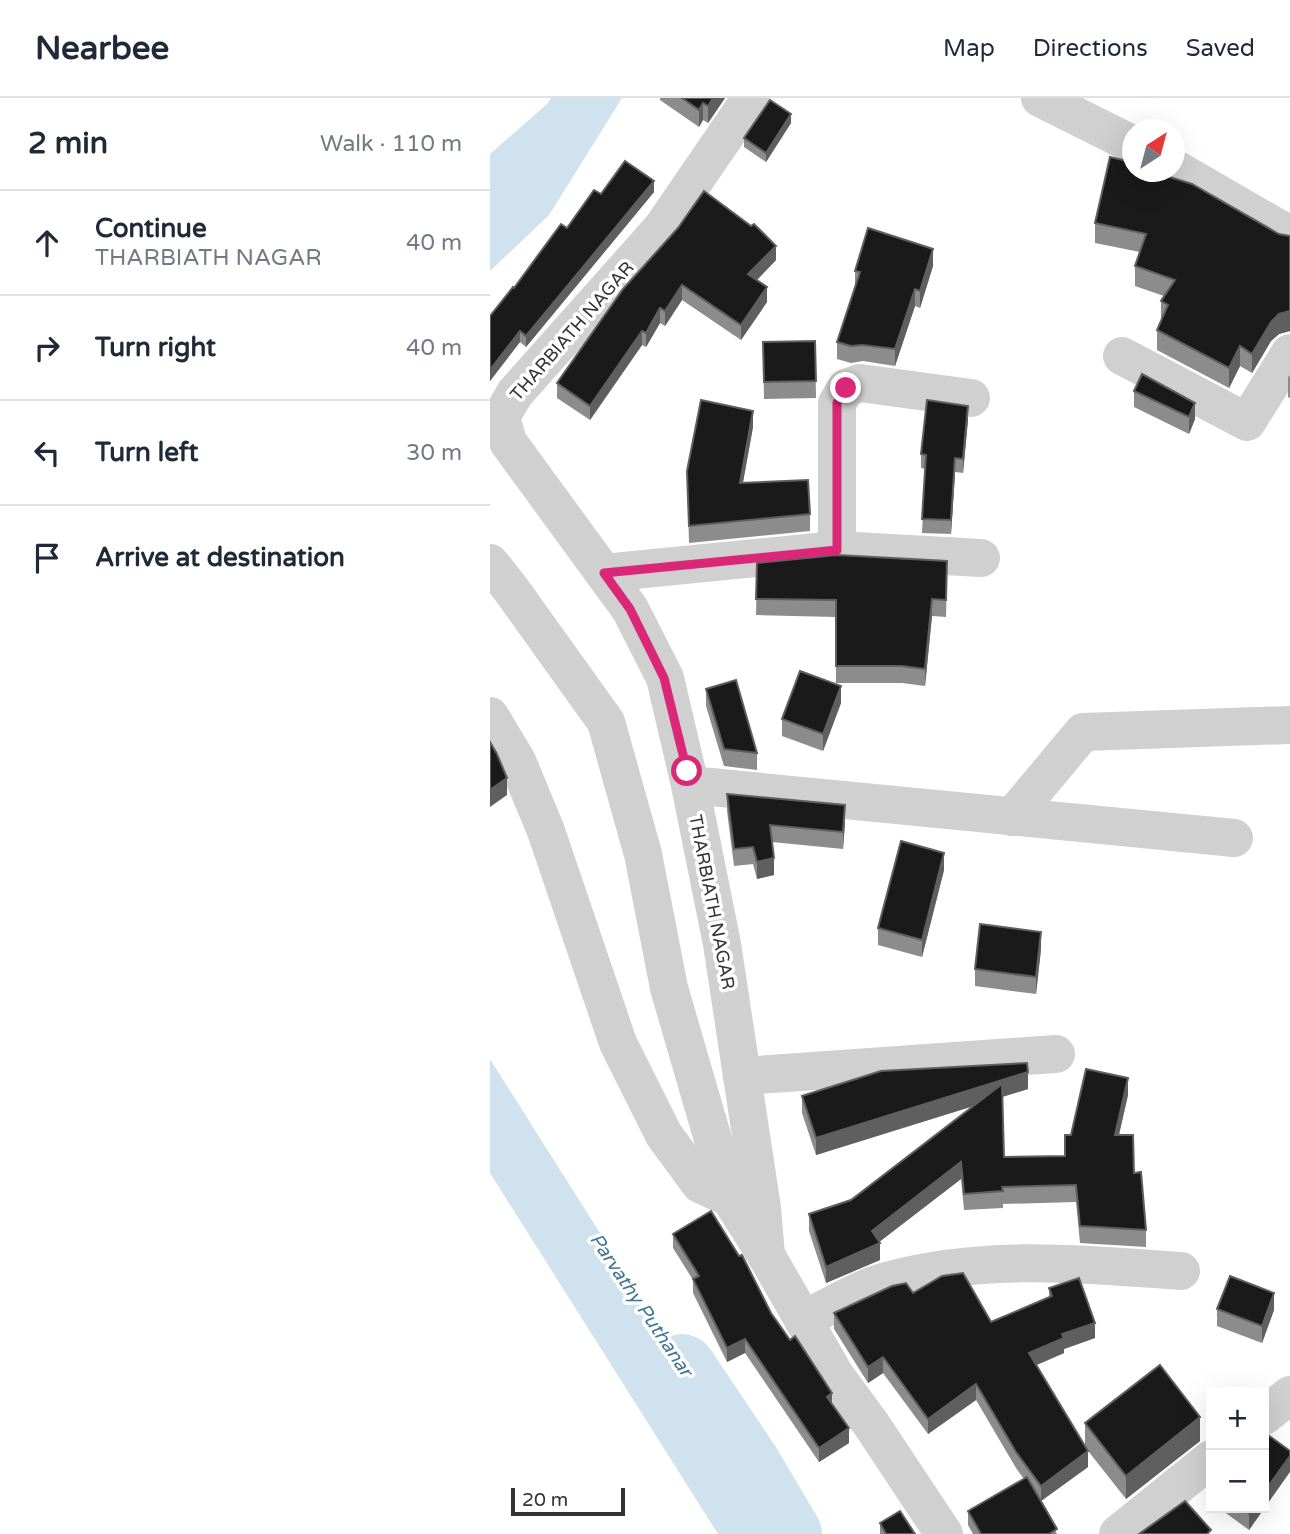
<!DOCTYPE html>
<meta charset="utf-8">
<style>
body{margin:0;font-family:"Varela Round",sans-serif;background:#f6f6f7;color:#1f2937}
.controls{position:absolute;right:21px;bottom:21px;display:grid;overflow:hidden;border-radius:0px;box-shadow:0 7px 28px #0002}
.controls button{width:63px;height:63px;display:grid;place-items:center;padding:0;border:0;border-bottom:2px solid #e0e1e3;background:#fff;color:#1f2937;font:35px sans-serif}
.compass{position:absolute;left:632px;top:21px;width:63px;height:63px;border-radius:50%;background:#fff;box-shadow:0 7px 28px #0002;rotate:36deg}
.scale{position:absolute;left:21px;bottom:18px;width:114px;box-sizing:border-box;padding-left:7px;border:4px solid #333;border-top:0;font-size:19px;line-height:24px;white-space:nowrap;color:#333;-webkit-text-stroke:5px #fff;paint-order:stroke}
.stop{position:absolute;width:21px;height:21px;margin:-16px;border:5px solid #db2777;border-radius:50%;background:#fff}
.stop.end{background:#db2777;border-color:#fff;box-shadow:0 2px 7px #0008}
.list{margin:0;padding:0;list-style:none}
h2{display:flex;justify-content:space-between;align-items:center;height:91px;margin:0;padding:0 28px;font-size:30px}
h2 small{font-size:23px;font-weight:400;color:#747a83}
.list li{display:grid;grid-template-columns:46px 1fr auto;gap:21px;align-items:center;box-sizing:border-box;height:105px;padding:0 28px;border-top:2px solid #e0e1e3}
.list b{display:block;font-size:26px;white-space:nowrap}
.list p{margin:0;font-size:23px;white-space:nowrap;color:#747a83}
.list em{font-size:23px;font-style:normal;color:#747a83}
.icon{flex:none;width:38px;height:38px;fill:none;stroke:currentColor;stroke-width:2;stroke-linecap:round;stroke-linejoin:round}
.map{position:relative;flex:none;width:800px;height:1436px;overflow:hidden}
header{display:flex;align-items:center;gap:42px;box-sizing:border-box;height:98px;padding:0 35px;background:#fff;border-bottom:2px solid #e0e1e3}
header strong{font-size:33px}
nav{display:flex;gap:38px;margin-inline-start:auto;font-size:24px}
main{display:flex}
aside{flex:1;background:#fff}
.map>svg:first-child{display:block}
</style>
<header>
<strong>Nearbee</strong>
<nav><a>Map</a><a>Directions</a><a>Saved</a></nav>
</header>
<main>
<aside>
<h2>2 min<small>Walk · 110 m</small></h2>
<ul class="list">
<li><svg class="icon" aria-label="ahead" viewBox="0 0 24 24"><path d="M12 20V5M6 11l6-6 6 6"/></svg><div><b>Continue</b><p>THARBIATH NAGAR</p></div><em>40 m</em></li>
<li><svg class="icon" aria-label="right" viewBox="0 0 24 24"><path d="M7 20v-9h11M14 6l5 5-5 5"/></svg><div><b>Turn right</b></div><em>40 m</em></li>
<li><svg class="icon" aria-label="left" viewBox="0 0 24 24"><path d="M17 20v-9H6M10 6l-5 5 5 5"/></svg><div><b>Turn left</b></div><em>30 m</em></li>
<li><svg class="icon" aria-label="arrive" viewBox="0 0 24 24"><path d="M6 21V4h12l-3 4 3 4H6"/></svg><div><b>Arrive at destination</b></div></li>
</ul>
</aside>
<div class="map">
<svg width="800" height="1436" viewBox="0 0 800 1436">
<rect width="100%" height="100%" fill="#fff"/>
<g fill="#cfe2ee">
<path d="M61,0H132L59,117L0,173V56L57,6Z"/>
<path d="M0,961L300,1436H228L0,1075Z"/>
</g>
<g fill="none" stroke-linecap="round" stroke-linejoin="round">
<path stroke="#cfe2ee" stroke-width="68" d="M192,1270L257,1367L298,1436"/>
<g stroke="#d0d0d0" stroke-width="38">
<path d="M261,0L172,130L25,295L11,319L18,344L140,511L175,580L200,687L232,846L272,1110L276,1157"/>
<path d="M550,0L642,46"/>
<path d="M684,70L800,137"/>
<path d="M632,258L757,324L800,255"/>
<path d="M347,452V305L356,290L370,285L481,300"/>
<path d="M0,465L20,490L116,624L153,756L179,890L240,1100L276,1157L345,1277L381,1326L454,1436"/>
<path d="M114,475L347,452L491,460"/>
<path d="M0,618L27,663L56,733L128,945L174,1037L210,1086L240,1100"/>
<path d="M200,687L744,740"/>
<path d="M522,719L593,634L800,627"/>
<path d="M252,978L566,956"/>
<path d="M313,1222C337,1210 370,1190 396,1183C493,1156 592,1166 691,1173"/>
<path d="M774,1318L800,1297"/>
<path d="M628,1436L721,1361"/>
</g>
</g>
<g fill="#8c8c8c">
<path d="M170,0H235L218,25L213,22L209,29L170,2Z"/>
<path d="M301,25L276,64L254,49V40Z"/>
<path d="M164,94L36,249L30,244L0,283V218L77,130L111,96Z"/>
<path d="M605,125L789,136L800,138V233L789,236L781,243L762,275L750,268L739,290L667,252V232L671,222V203L674,198L645,188V168L650,154L605,145Z"/>
<path d="M286,162L267,182L277,204L251,242L192,202L175,228L170,225L156,249L152,247L100,322L67,300V285L133,191Z"/>
<path d="M443,168L430,210L425,208L405,268L373,263L361,265L347,261V244L365,189V173Z"/>
<path d="M325,243L326,300L274,301L273,244Z"/>
<path d="M800,277V300L798,299V279Z"/>
<path d="M644,293L705,321L699,336L644,309Z"/>
<path d="M478,322L473,375L465,374L461,436L432,435L435,371L431,370V356Z"/>
<path d="M263,329L253,384L320,416V433L199,445L197,373Z"/>
<path d="M267,465L457,480L456,519L442,518L435,588L412,585H346V519L266,517Z"/>
<path d="M216,591L267,655V672L234,668L216,608Z"/>
<path d="M351,605L333,653L292,638V621Z"/>
<path d="M237,696L355,724L353,751L282,744L284,777L267,781L263,766L244,768L237,713Z"/>
<path d="M454,772L432,859L388,847V830Z"/>
<path d="M551,851L546,896L485,888V871Z"/>
<path d="M538,991L512,999L514,1059L575,1058L581,1037L638,997L629,1037L644,1075L656,1132V1149L590,1145L586,1104L513,1106V1110L474,1112L471,1081L389,1144L390,1162L336,1185L319,1133V1116L361,1102L484,1008L326,1057L312,1015V998Z"/>
<path d="M183,1136L281,1215L342,1306L359,1345L329,1364L255,1255L237,1264L203,1195V1182L183,1150Z"/>
<path d="M559,1190L605,1240L574,1251V1255L547,1267L598,1369L551,1403L567,1436H483L478,1427V1413L534,1381L526,1370L486,1302L438,1336L393,1275L378,1285L344,1231V1215L423,1195L501,1224L559,1199Z"/>
<path d="M727,1211L784,1212L772,1245L727,1228Z"/>
<path d="M595,1325L710,1343L636,1401L595,1349Z"/>
<path d="M729,1410H774L759,1432Z"/>
<path d="M390,1425L425,1436H390Z"/>
</g>
<g fill="#5f5f5f">
<path d="M223,0H235L218,25V8Z"/>
<path d="M213,5V22L209,29V12Z"/>
<path d="M301,16V25L276,64V55Z"/>
<path d="M164,83V94L36,249V238Z"/>
<path d="M286,148V162L258,191V176Z"/>
<path d="M443,151V168L430,210V193Z"/>
<path d="M192,187V202L175,228V213Z"/>
<path d="M277,189V204L251,242V227Z"/>
<path d="M425,191V208L405,268V251Z"/>
<path d="M170,210V225L156,249V235Z"/>
<path d="M800,213V233L789,236L781,243L762,275V256L781,224L789,216Z"/>
<path d="M30,233V244L0,283V272Z"/>
<path d="M152,233V247L100,322V308Z"/>
<path d="M750,248V268L739,290V270Z"/>
<path d="M705,305V321L699,336V319Z"/>
<path d="M478,308V322L473,375V361Z"/>
<path d="M263,313V329L250,401V385Z"/>
<path d="M465,360V374L461,436V422Z"/>
<path d="M442,501V518L435,588V571Z"/>
<path d="M351,588V605L333,653V636Z"/>
<path d="M17,680V697L0,709V692Z"/>
<path d="M355,707V724L353,751V734Z"/>
<path d="M454,755V772L432,859V842Z"/>
<path d="M284,760V777L267,781V764Z"/>
<path d="M551,834V851L546,896V879Z"/>
<path d="M538,974V991L326,1057V1040Z"/>
<path d="M638,980V997L625,1053V1037Z"/>
<path d="M471,1064V1081L384,1148L390,1145V1162L336,1185V1169Z"/>
<path d="M784,1195V1212L772,1245V1228Z"/>
<path d="M605,1225V1240L574,1251V1255L539,1270V1255L572,1236Z"/>
<path d="M255,1241V1255L237,1264V1250Z"/>
<path d="M393,1259V1275L378,1285V1269Z"/>
<path d="M486,1286V1302L438,1336V1321Z"/>
<path d="M342,1295V1310L337,1299Z"/>
<path d="M710,1319V1343L636,1401V1378Z"/>
<path d="M359,1330V1345L329,1364V1350Z"/>
<path d="M598,1353V1369L551,1403V1388Z"/>
<path d="M800,1358V1374L759,1432V1415L763,1410H774V1394Z"/>
</g>
<g fill="#1a1a1a" stroke="#5f5f5f" stroke-width="2">
<path d="M192,0H223L218,8L213,5L209,12Z"/>
<path d="M280,2L301,16L276,55L254,40Z"/>
<path d="M620,59L642,64V74H664L702,86L789,136L800,138V213L789,216L781,224L762,256L750,248L739,270L667,232L678,207L671,203L685,182L645,168L656,136L605,125Z"/>
<path d="M135,63L164,83L36,238L30,233L0,272V218L23,189L24,190L71,126L77,130L104,92L111,96Z"/>
<path d="M214,93L261,128L264,126L286,148L258,176L277,189L251,227L192,187L175,213L170,210L156,235L152,233L100,308L67,285L133,191L188,130Z"/>
<path d="M378,130L443,151L430,193L425,191L405,251L373,247L361,248L347,244L370,174L365,173Z"/>
<path d="M325,243L326,283L274,284L273,244Z"/>
<path d="M652,276L705,305L699,319L644,293Z"/>
<path d="M211,302L263,313L250,385L318,382L320,416L199,428L197,373Z"/>
<path d="M437,302L478,308L473,361L465,360L461,422L432,421L436,357L431,356Z"/>
<path d="M347,457L457,463L456,502L442,501L435,571L412,568H346V502L266,501L267,465Z"/>
<path d="M310,573L351,588L333,636L292,621Z"/>
<path d="M246,582L267,655L234,651L216,591Z"/>
<path d="M0,644L7,656L17,680L0,692Z"/>
<path d="M237,696L355,707L353,734L280,727L284,760L267,764L263,749L244,751Z"/>
<path d="M411,743L454,755L432,842L388,830Z"/>
<path d="M490,826L551,834L546,879L485,871Z"/>
<path d="M537,965L538,974L326,1040L312,998L391,973Z"/>
<path d="M596,971L638,980L625,1037H643L644,1075L651,1074L656,1132L590,1128L586,1087L512,1089L513,1093L474,1096L471,1064L382,1133L390,1145L336,1169L319,1116L361,1102L512,986L514,1059L575,1058V1037H581Z"/>
<path d="M221,1113L249,1158L252,1157L281,1215L300,1242L305,1238L342,1295L337,1299L359,1330L329,1350L255,1241L237,1250L203,1181L209,1178L183,1136Z"/>
<path d="M473,1175L501,1224L562,1198L559,1190L589,1180L605,1225L572,1236L574,1240L539,1255L598,1353L551,1388L526,1354L486,1286L438,1321L393,1259L378,1269L344,1215L402,1188L416,1185L423,1195L452,1178Z"/>
<path d="M740,1178L784,1195L772,1228L727,1211Z"/>
<path d="M670,1267L710,1319L636,1378L595,1325Z"/>
<path d="M774,1334L800,1353V1358L774,1394Z"/>
<path d="M537,1379L567,1431L559,1436H491L478,1413Z"/>
<path d="M695,1403L721,1432L717,1436H649Z"/>
<path d="M752,1410H763L759,1415Z"/>
<path d="M410,1413L425,1436H396L390,1425Z"/>
</g>
<g fill="none" stroke-linecap="round" stroke-linejoin="round">
<path stroke="#db2777" stroke-width="9" d="M197,673L174,580L140,511L114,475L347,452V305L356,290"/>
</g>
<g text-anchor="middle" dominant-baseline="central" stroke-width="7" stroke-linejoin="round" paint-order="stroke">
<g font-size="18" fill="#333" stroke="#fff">
<text transform="translate(82 233) rotate(-49)">THARBIATH NAGAR</text>
<text transform="translate(222 804) rotate(79)">THARBIATH NAGAR</text>
</g>
<g font-size="19" font-style="italic" fill="#3f7597" stroke="#fff">
<text transform="translate(151 1207) rotate(56)">Parvathy Puthanar</text>
</g>
</g>
</svg>
<div class="controls">
<button>+</button>
<button>−</button>
</div>
<svg class="compass" viewBox="-18 -18 36 36"><path d="M0-13l5 13h-10z" fill="#e53935"/><path d="M0 13l5-13h-10z" fill="#747a83"/></svg>
<div class="scale">20 m</div>
<div class="stop" style="left:197px;top:673px"></div>
<div class="stop end" style="left:356px;top:290px"></div>
</div>
</main>
